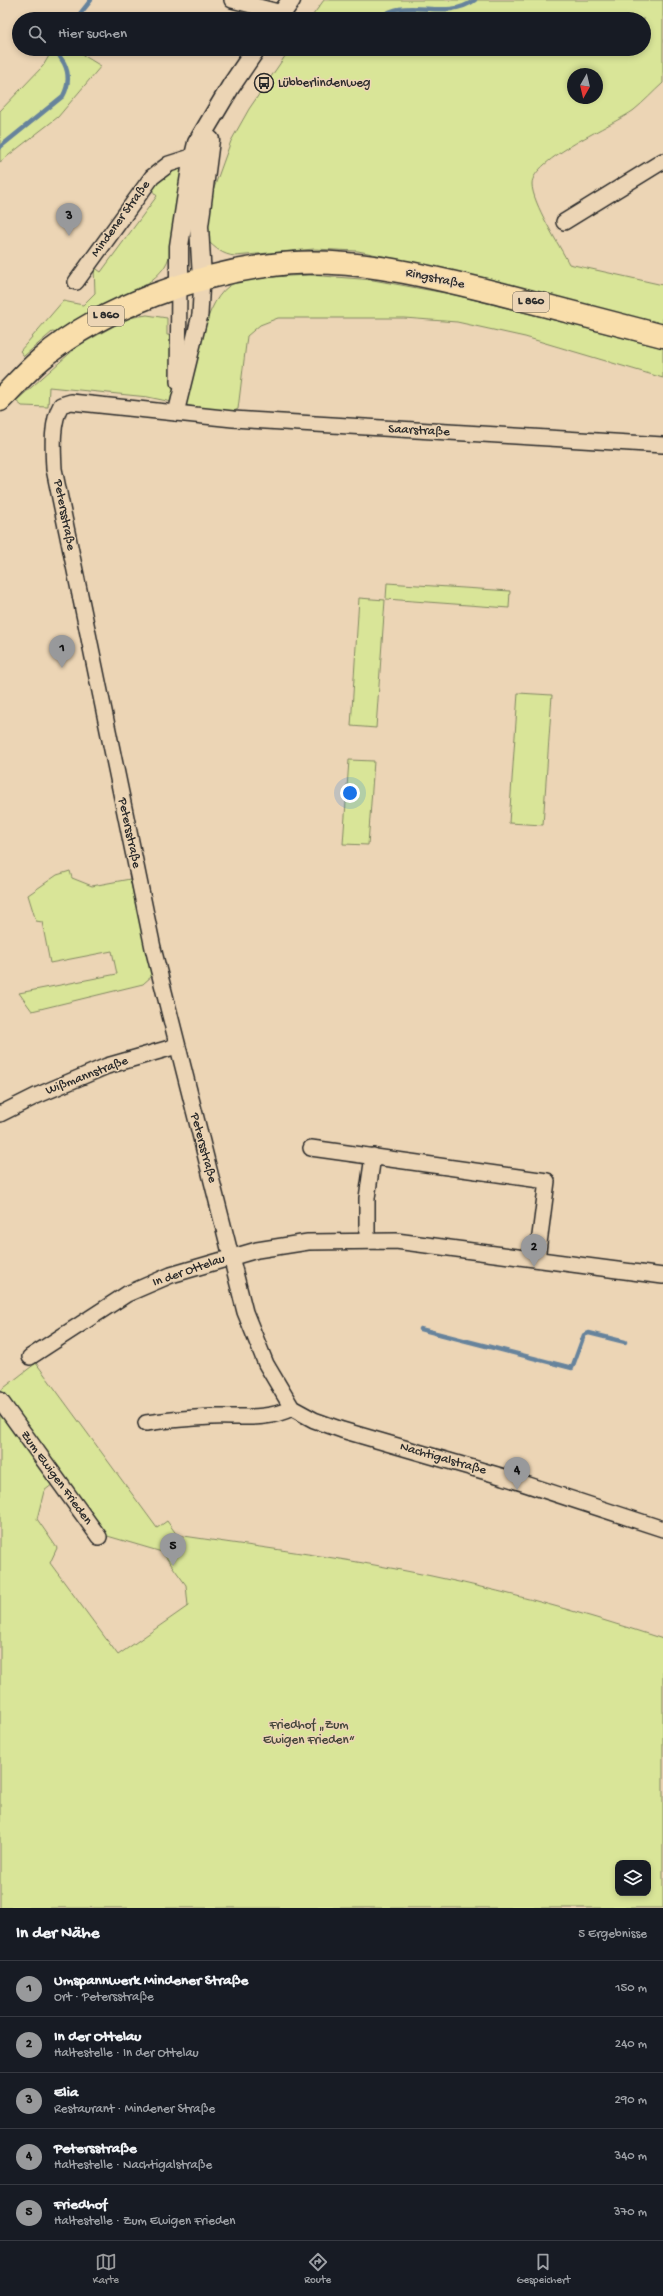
<!DOCTYPE html>
<html lang="de">
<meta charset="utf-8">
<style>
body{margin:0;font-family:"Gochi Hand",sans-serif;background:#242831;color:#f1f3f6}
.controls{position:absolute;right:12px;bottom:12px;display:grid;overflow:hidden;border-radius:8px;box-shadow:0 2px 6px #0003}
.controls button{width:36px;height:36px;display:grid;place-items:center;padding:0;border:0;border-bottom:1px solid #363941;background:#171b24;color:#f1f3f6;font:20px sans-serif}
.compass{position:absolute;left:567px;top:68px;width:36px;height:36px;border-radius:50%;background:#171b24;box-shadow:0 2px 6px #0003;rotate:188deg}
.you{position:absolute;left:350px;top:793px;width:14px;height:14px;margin:-10px;border:3px solid #fff;border-radius:50%;background:#1a73e8;box-shadow:0 0 0 6px #1a73e833}
.badge{display:grid;place-items:center;width:26px;height:26px;border-radius:50%;background:#98999b;color:#111;font-size:13px;font-weight:700}
.pin{position:absolute;translate:-50% -33px;filter:drop-shadow(0 1px 2px #0008)}
.pin::after{content:'';position:absolute;top:21px;width:14px;height:12px;background:inherit;clip-path:polygon(0 0,100% 0,50% 100%)}
.list{margin:0;padding:0;list-style:none}
h2{display:flex;justify-content:space-between;align-items:center;height:52px;margin:0;padding:0 16px;font-size:17px}
h2 small{font-size:13px;font-weight:400;color:#9ea1a6}
.list li{display:grid;grid-template-columns:26px 1fr auto;gap:12px;align-items:center;box-sizing:border-box;height:56px;padding:0 16px;border-top:1px solid #363941}
.list b{display:block;font-size:15px;white-space:nowrap}
.list p{margin:0;font-size:13px;white-space:nowrap;color:#9ea1a6}
.list em{font-size:13px;font-style:normal;color:#9ea1a6}
.icon{flex:none;width:22px;height:22px;fill:none;stroke:currentColor;stroke-width:2;stroke-linecap:round;stroke-linejoin:round}
.map{position:relative;flex:none;width:663px;height:1908px;overflow:hidden}
.search{position:absolute;background:#171b24;box-shadow:0 2px 6px #0003;left:12px;right:12px;top:12px;height:44px;display:flex;align-items:center;gap:10px;box-sizing:border-box;padding:0 14px;border-radius:22px;color:#9ea1a6;font-size:15px}
.sheet{height:332px;background:#171b24}
nav{display:flex;justify-content:space-around;align-items:center;box-sizing:border-box;height:56px;border-top:1px solid #363941;background:#171b24;font-size:11px;color:#9ea1a6}
nav a{display:grid;justify-items:center;gap:2px}
nav .on{color:#98999b}
.map>svg:first-child{display:block}
</style>
<div class="map">
<svg width="663" height="1908" viewBox="0 0 663 1908">
<rect width="100%" height="100%" fill="#ecd5b5"/>
<filter id="ink" filterUnits="userSpaceOnUse"><feTurbulence type="fractalNoise" baseFrequency=".025" numOctaves="2"/><feDisplacementMap in="SourceGraphic" scale="8" xChannelSelector="R" yChannelSelector="G"/><feConvolveMatrix kernelMatrix="1 2 1 2 8 2 1 2 1" color-interpolation-filters="sRGB"/></filter>
<g filter="url(#ink)">
<g fill="#d9e598" stroke="#828862" fill-rule="evenodd">
<path d="M324,0H663V83C653,92 644,102 634,110C614,125 532,159 532,184C532,203 560,246 569,264L663,285V326L444,269L358,251L314,249L235,256C223,255 215,248 207,240L209,202L231,141L249,109L290,49H644V19H310ZM573,74H597V98H573Z"/>
<path d="M53,49H73L101,66L58,117L0,162V111L43,66Z"/>
<path d="M175,167L184,169C180,194 177,246 165,266C160,274 152,280 145,285L59,333L52,332L24,356L20,351L63,301L83,305L95,293L94,267L101,272L157,196L150,188Z"/>
<path d="M310,275L373,280L456,295L663,348V378L525,337L457,322L404,318H278L260,325L247,336L238,409L232,412L209,410L148,397L49,387L48,407L22,406L16,401L78,346L128,318L147,315L167,318V335L202,338C206,320 214,297 229,286C243,277 292,276 310,275Z"/>
<path d="M387,583L510,591L509,608L386,599Z"/>
<path d="M359,598L385,600L376,728L351,726Z"/>
<path d="M518,693L552,695L543,825L509,823Z"/>
<path d="M349,760L374,761L368,845L343,844Z"/>
<path d="M70,871L72,878L92,886L130,879L152,976L143,984L32,1011L19,993L117,974L112,951L50,963L42,922L36,921L28,895L57,875Z"/>
<path d="M36,1363L157,1528L167,1521L177,1535C250,1546 324,1555 396,1569C487,1586 575,1610 663,1639V1908H0V1391ZM62,1477L104,1535L162,1552L186,1585L188,1606L118,1655L50,1563L57,1548L37,1519L44,1491ZM618,1863H648V1893H618Z"/>
</g>
<g fill="none" stroke-linecap="round" stroke-linejoin="round">
<g stroke="#66839c" stroke-width="4.5">
<path d="M76,19L91,0"/>
<path d="M376,19C383,15 391,10 399,9C425,5 451,17 475,0"/>
<path d="M0,147L63,96C69,85 70,75 64,63C61,58 58,55 57,49"/>
<path d="M420,1329L572,1368L584,1335L589,1333L625,1342"/>
</g>
<g stroke="#2b2b2b" stroke-width="18">
<g id="minor">
<path d="M232,0L282,13"/>
<path d="M564,222L663,161"/>
<path d="M76,282L152,177L169,164L194,156"/>
<path d="M178,382L179,286"/>
<path d="M176,413L200,315L202,278"/>
<path d="M663,445L233,419L71,402L61,405C51,423 53,449 54,469L153,948L245,1312L266,1364L292,1408L314,1420L342,1430L504,1477L663,1529"/>
<path d="M0,1114L36,1096L107,1066L177,1046"/>
<path d="M311,1148L547,1181L537,1259"/>
<path d="M367,1240V1198L373,1156"/>
<path d="M30,1357L127,1294L171,1275L257,1250L308,1242L396,1241L663,1276"/>
<path d="M0,1400L99,1537"/>
<path d="M146,1423C168,1420 189,1418 211,1417C239,1416 266,1421 292,1408"/>
</g>
</g>
<g stroke="#2b2b2b" stroke-width="21">
<g id="tertiary">
<path d="M278,19L291,0"/>
<path d="M202,278L199,226L210,140"/>
<path d="M179,286V246L191,168L197,143L231,86L256,49"/>
</g>
</g>
<g stroke="#2b2b2b" stroke-width="25">
<path id="primary" d="M0,400C13,387 26,372 40,360C74,330 113,311 154,295C190,281 227,271 265,266C343,254 425,275 501,294C555,308 609,322 663,336"/>
</g>
<use href="#minor" stroke="#ecd5b5" stroke-width="15"/>
<use href="#tertiary" stroke="#ecd5b5" stroke-width="18"/>
<use href="#primary" stroke="#f9deab" stroke-width="22"/>
</g>
</g>
<defs>
<g id="bus-ring" transform="scale(1)"><circle r="9.5" fill="#ecd5b5" stroke="#2b2b2b" stroke-width="1.5"/><path d="M-5-6H5V4H4V6H2V4H-2V6H-4V4H-5ZM-3.5-4V0h7V-4ZM-3.5 1.2v1.5H-2V1.2ZM2 1.2v1.5H3.5V1.2Z" fill="#2b2b2b"/></g>
</defs>
<g fill-rule="evenodd">
<use href="#bus-ring" x="264" y="83"/>
</g>
<g text-anchor="middle" dominant-baseline="central" stroke-width="3" stroke-linejoin="round" paint-order="stroke">
<g fill="#ecd5b5" stroke="#655e54" stroke-width="1">
<rect x="513" y="292" width="36" height="20" rx="3"/>
<rect x="88" y="306" width="36" height="20" rx="3"/>
</g>
<g font-size="12" font-weight="bold" fill="#2b2b2b">
<text x="531" y="302">L 860</text>
<text x="106" y="316">L 860</text>
</g>
<g font-size="13" fill="#2b2b2b" stroke="#ecd5b5" text-anchor="start">
<text x="278" y="83">Lübberlindenweg</text>
</g>
<g font-size="13" fill="#2b2b2b" stroke="#ecd5b5">
<text transform="translate(121 219) rotate(-54)">Mindener Straße</text>
<text transform="translate(435 279) rotate(12)">Ringstraße</text>
<text transform="translate(419 431) rotate(3)">Saarstraße</text>
<text transform="translate(64 515) rotate(79)">Petersstraße</text>
<text transform="translate(129 833) rotate(78)">Petersstraße</text>
<text transform="translate(87 1076) rotate(-21)">Wißmannstraße</text>
<text transform="translate(203 1148) rotate(75)">Petersstraße</text>
<text transform="translate(189 1271) rotate(-19)">In der Ottelau</text>
<text transform="translate(443 1459) rotate(16)">Nachtigalstraße</text>
<text transform="translate(56 1478) rotate(54)">Zum Ewigen Frieden</text>
</g>
<g font-size="13" fill="#45473b" stroke="#ecd5b5">
<text x="309" y="1725">Friedhof „Zum<tspan x="309" dy="15">Ewigen Frieden“</tspan></text>
</g>
</g>
</svg>
<div class="controls">
<button><svg class="icon" aria-label="layers" viewBox="0 0 24 24"><path d="M12 4l9 5-9 5-9-5zM3 14l9 5 9-5"/></svg></button>
</div>
<svg class="compass" viewBox="-18 -18 36 36"><path d="M0-13l5 13h-10z" fill="#e53935"/><path d="M0 13l5-13h-10z" fill="#9ea1a6"/></svg>
<div class="you"></div>
<div class="pin badge" style="left:62px;top:668px">1</div>
<div class="pin badge" style="left:534px;top:1267px">2</div>
<div class="pin badge" style="left:69px;top:236px">3</div>
<div class="pin badge" style="left:517px;top:1490px">4</div>
<div class="pin badge" style="left:173px;top:1566px">5</div>
<div class="search"><svg class="icon" aria-label="search" viewBox="0 0 24 24"><circle cx="10" cy="10" r="6"/><path d="M15 15l6 6"/></svg>Hier suchen</div>
</div>
<section class="sheet">
<h2>In der Nähe<small>5 Ergebnisse</small></h2>
<ul class="list">
<li><span class="badge">1</span><div><b>Umspannwerk Mindener Straße</b><p>Ort · Petersstraße</p></div><em>150 m</em></li>
<li><span class="badge">2</span><div><b>In der Ottelau</b><p>Haltestelle · In der Ottelau</p></div><em>240 m</em></li>
<li><span class="badge">3</span><div><b>Elia</b><p>Restaurant · Mindener Straße</p></div><em>290 m</em></li>
<li><span class="badge">4</span><div><b>Petersstraße</b><p>Haltestelle · Nachtigalstraße</p></div><em>340 m</em></li>
<li><span class="badge">5</span><div><b>Friedhof</b><p>Haltestelle · Zum Ewigen Frieden</p></div><em>370 m</em></li>
</ul>
</section>
<nav>
<a class="on"><svg class="icon" aria-label="map" viewBox="0 0 24 24"><path d="M3 6l6-2 6 2 6-2v14l-6 2-6-2-6 2zM9 4v14M15 6v14"/></svg>Karte</a>
<a><svg class="icon" aria-label="directions" viewBox="0 0 24 24"><path d="M12 3l9 9-9 9-9-9zM9 14v-3h6M13 9l2 2-2 2"/></svg>Route</a>
<a><svg class="icon" aria-label="saved" viewBox="0 0 24 24"><path d="M7 4h10v16l-5-4-5 4z"/></svg>Gespeichert</a>
</nav>
